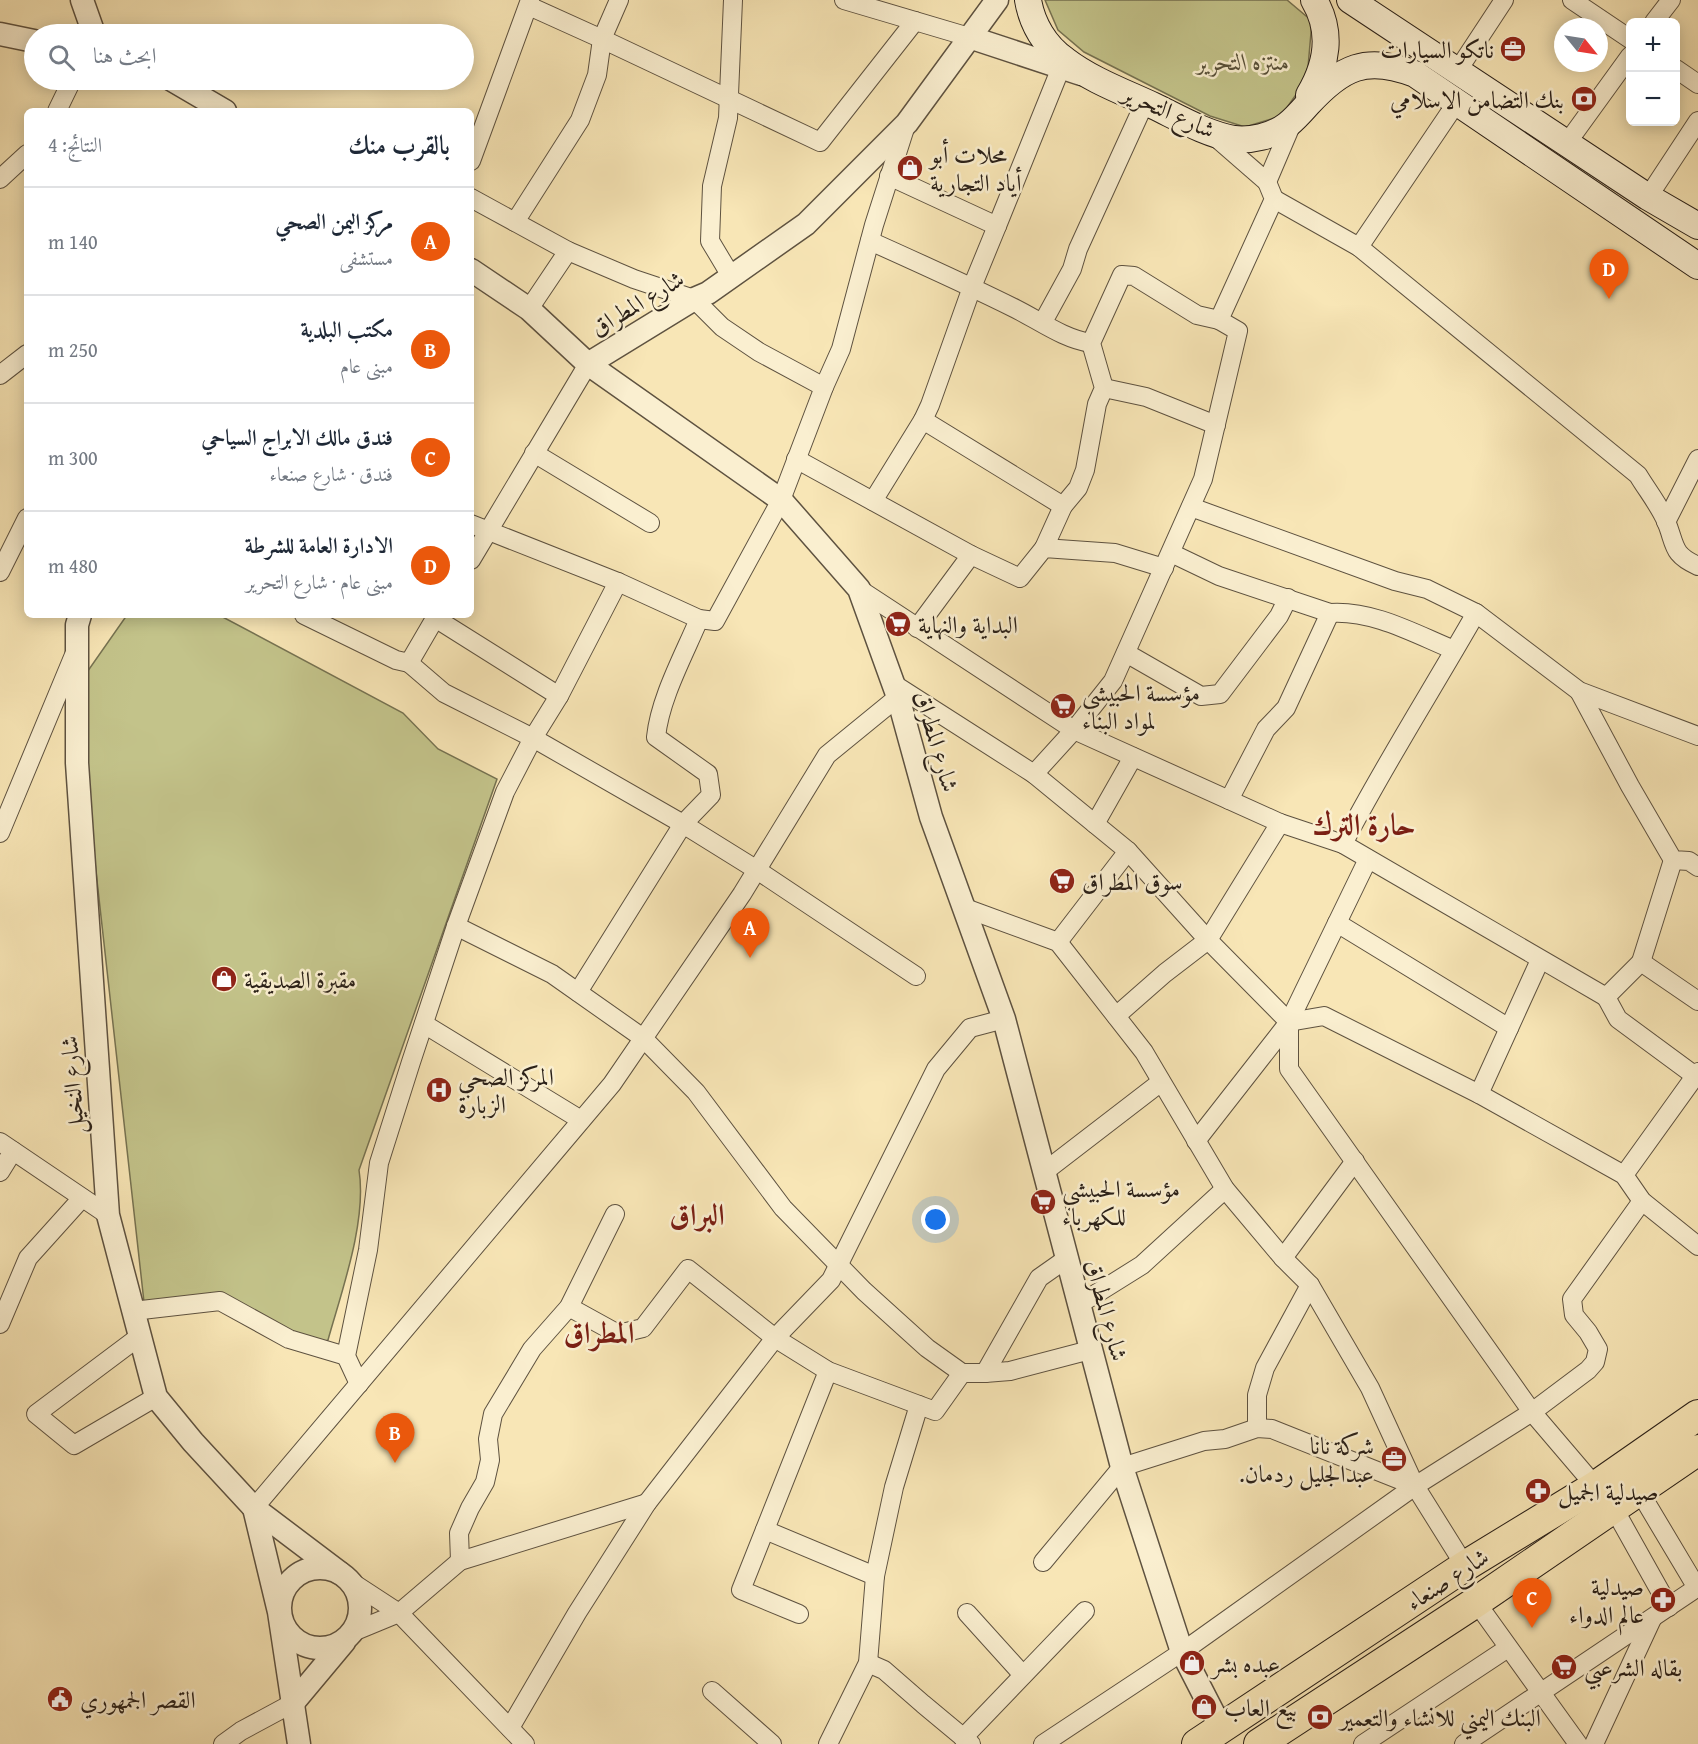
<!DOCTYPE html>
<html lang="ar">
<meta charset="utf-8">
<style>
body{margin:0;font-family:"Gentium Book Plus",Amiri,serif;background:#f6f6f7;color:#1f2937;direction:rtl}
.controls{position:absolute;right:18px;top:18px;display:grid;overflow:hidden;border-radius:9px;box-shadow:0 3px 15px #0003}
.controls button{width:54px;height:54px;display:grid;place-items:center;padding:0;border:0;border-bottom:2px solid #e0e1e3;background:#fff;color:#1f2937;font:30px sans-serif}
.compass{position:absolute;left:1554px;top:18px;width:54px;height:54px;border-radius:50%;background:#fff;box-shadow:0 3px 15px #0003;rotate:120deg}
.you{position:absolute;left:936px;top:1220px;width:21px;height:21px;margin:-15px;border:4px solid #fff;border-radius:50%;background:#1a73e8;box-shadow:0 0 0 9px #1a73e833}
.badge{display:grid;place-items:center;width:39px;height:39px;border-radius:50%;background:#ea580c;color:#fff;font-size:20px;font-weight:700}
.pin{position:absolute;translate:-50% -50px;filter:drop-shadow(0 2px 3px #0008)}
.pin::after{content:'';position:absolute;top:32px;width:21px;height:18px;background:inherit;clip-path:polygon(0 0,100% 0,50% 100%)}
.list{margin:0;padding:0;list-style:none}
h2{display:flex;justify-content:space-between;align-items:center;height:78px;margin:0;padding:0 24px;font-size:26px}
h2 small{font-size:20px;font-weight:400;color:#747a83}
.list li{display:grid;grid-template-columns:39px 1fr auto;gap:18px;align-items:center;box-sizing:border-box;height:108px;padding:0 24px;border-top:2px solid #e0e1e3}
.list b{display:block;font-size:22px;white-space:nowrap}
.list p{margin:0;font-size:20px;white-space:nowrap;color:#747a83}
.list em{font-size:20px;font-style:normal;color:#747a83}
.icon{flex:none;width:33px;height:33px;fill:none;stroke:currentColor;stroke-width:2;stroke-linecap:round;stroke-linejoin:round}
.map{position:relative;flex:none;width:1698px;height:1744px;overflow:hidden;direction:ltr}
.search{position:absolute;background:#fff;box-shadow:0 3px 15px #0003;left:24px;top:24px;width:450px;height:66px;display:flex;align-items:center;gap:15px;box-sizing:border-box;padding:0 21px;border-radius:33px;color:#747a83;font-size:22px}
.panel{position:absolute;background:#fff;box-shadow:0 3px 15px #0003;left:24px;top:108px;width:450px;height:510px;border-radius:9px;direction:rtl}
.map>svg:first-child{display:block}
</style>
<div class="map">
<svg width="1698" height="1744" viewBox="0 0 1698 1744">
<rect width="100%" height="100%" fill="#f8e6b6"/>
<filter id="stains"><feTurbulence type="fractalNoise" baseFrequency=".00333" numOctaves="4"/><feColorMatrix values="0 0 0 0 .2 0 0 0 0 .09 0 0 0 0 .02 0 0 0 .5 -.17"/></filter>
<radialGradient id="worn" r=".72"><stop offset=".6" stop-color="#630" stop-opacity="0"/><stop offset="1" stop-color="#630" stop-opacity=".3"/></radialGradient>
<g fill="#c3c38a" stroke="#767251" stroke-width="1.5">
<path d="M1045,0H1287L1312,21L1308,67L1300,89L1281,116L1245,127L1210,116L1084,52L1058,30Z"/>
<path d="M127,615H219L403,713L438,749L497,779L359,1170C367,1221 342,1290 328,1340L306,1352L223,1303L144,1302L83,755L85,675Z"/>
</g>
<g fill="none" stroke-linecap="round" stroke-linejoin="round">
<g stroke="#5e5240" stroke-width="20">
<g id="minor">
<path d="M844,0L969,37"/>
<path d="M1572,0L1630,39"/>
<path d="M529,6L602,39L619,0"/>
<path d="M1654,22L1671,0"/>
<path d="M1676,69L1698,84"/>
<path d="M1458,70L1504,0"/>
<path d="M57,111L72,80"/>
<path d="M1213,135L1267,182L1293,121"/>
<path d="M1567,143L1630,56"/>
<path d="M471,161L530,0"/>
<path d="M889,176L997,226L1064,60"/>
<path d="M0,179L27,154"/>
<path d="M1648,197L1698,121"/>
<path d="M471,198L568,251L634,279L694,299L722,327L759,352L824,387"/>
<path d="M1274,199L1359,247L1638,475C1647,490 1659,505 1666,521C1676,545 1671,554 1698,566"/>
<path d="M515,222L580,120L597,75L602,39L820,142L915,21"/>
<path d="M870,241C919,263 968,285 1016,309C1040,321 1064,339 1091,343"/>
<path d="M1359,247L1457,102"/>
<path d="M731,276L710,241L712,186L728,118L733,0"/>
<path d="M529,309L568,251"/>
<path d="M1043,322L1072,269L1078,249L1145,102"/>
<path d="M0,375L27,354"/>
<path d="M1104,388L1146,397L1216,425"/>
<path d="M923,420L1063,506"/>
<path d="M534,453L650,523"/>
<path d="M796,459L971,555L1020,578L1044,548L1115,553L1164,568"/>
<path d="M873,501L923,420L930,405L972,287L997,226"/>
<path d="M1191,507L1395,581L1427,589L1476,613L1579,691L1698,736"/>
<path d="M1666,522L1698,459"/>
<path d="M471,524L618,582L699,619L715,621L781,500L824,387L841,349L874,225L906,125"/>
<path d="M1044,548L1063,506L1078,488L1085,470L1097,404L1104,388L1091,343L1122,275L1134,276L1197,315L1219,320"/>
<path d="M1171,553L1219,576L1330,613C1373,610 1415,634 1454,650"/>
<path d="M471,560L588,364"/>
<path d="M0,572L27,518"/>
<path d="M859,589L1074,730L1280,823L1343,844L1606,997L1641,962L1698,1001"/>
<path d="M304,615L396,660L409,663L437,615"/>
<path d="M435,618L559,696"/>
<path d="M917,628L971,555"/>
<path d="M1126,653L1201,696L1220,694L1279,616L1288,598"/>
<path d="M409,663L444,693L533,738L683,824L757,870L916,976"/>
<path d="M892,683L1034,774L1128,851L1208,940L1289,1022V1069L1532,1412L1613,1507L1669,1607"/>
<path d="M1579,691L1630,786L1673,860L1689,861L1698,867"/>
<path d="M1034,774L1074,730L1113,681L1203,479L1238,331L1219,320L1274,199L1267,182"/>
<path d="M1229,800L1266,729L1286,708L1330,613"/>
<path d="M1095,824L1133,757"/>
<path d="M0,833L74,655"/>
<path d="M1343,844C1384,765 1432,690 1476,613"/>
<path d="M965,908L1058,942L1144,1052L1225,1189L1283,1258L1310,1285L1370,1388L1415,1486L1465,1566"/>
<path d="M1337,923L1509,1028"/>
<path d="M456,926L552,974L643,1038L696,1092L783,1208L864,1291L927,1348L962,1373"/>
<path d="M1058,942L1128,851"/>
<path d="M1641,962L1673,860"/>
<path d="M578,992L683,824L711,795L708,774L656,737C660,698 684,655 699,619"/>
<path d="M1606,997L1618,1019L1698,1078"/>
<path d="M1116,1016L1165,973L1208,940L1280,823"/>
<path d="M1289,1022L1324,1016L1479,1094L1624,1175L1642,1201L1698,1246"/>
<path d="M424,1024L581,1120"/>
<path d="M1479,1094L1540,960"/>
<path d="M1196,1141L1289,1022L1368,859"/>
<path d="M0,1142L108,1215"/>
<path d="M0,1172L13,1151"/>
<path d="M1044,1172L1161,1082"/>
<path d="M1624,1175L1698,1072"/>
<path d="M1283,1258L1355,1161"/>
<path d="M1078,1305L1142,1265L1225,1189"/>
<path d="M569,1307L618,1334L643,1328L688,1269L775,1338L828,1371L935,1411L962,1373H985L1039,1278L1066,1259"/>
<path d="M133,1311L220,1301L289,1339L346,1356"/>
<path d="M0,1324L28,1258L82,1198"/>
<path d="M140,1336L36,1414L74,1445L156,1397"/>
<path d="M985,1373L1010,1371L1090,1350"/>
<path d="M359,1384L346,1356L368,1250L379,1163L411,1062L456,926L505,792L533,738L559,696L618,582"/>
<path d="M1257,1428V1395L1265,1368L1310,1285"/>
<path d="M1635,1484L1697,1588"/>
<path d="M254,1508L612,1084L742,894L827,755L898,697"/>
<path d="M765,1530L875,1576"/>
<path d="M460,1561L459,1533L470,1508L485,1482L490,1460L488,1439L493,1414L532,1349L569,1307L615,1214"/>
<path d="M1043,1562L1122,1467L1204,1441L1225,1439L1257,1428L1272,1429L1415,1486"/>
<path d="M350,1581L399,1613L525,1744"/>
<path d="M1476,1602L1578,1744"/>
<path d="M967,1613L1023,1675"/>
<path d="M799,1614L741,1590L828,1371"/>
<path d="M353,1632L399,1613L460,1561L647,1503"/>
<path d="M868,1663L884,1670L923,1704L971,1744"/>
<path d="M712,1691L772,1744"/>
<path d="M510,1728L577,1613L647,1503L775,1338L831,1280L936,1069L970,1028L1004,1019"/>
<path d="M963,1738L1085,1611"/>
<path d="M223,1744L241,1731L293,1703"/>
<path d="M828,1744L868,1663L875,1576L894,1487L919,1405"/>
<path d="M1043,1744L1182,1652L1415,1486L1532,1412L1588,1370L1595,1362L1598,1349L1588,1332L1574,1315L1572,1299L1642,1201"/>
<path d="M1363,1744L1508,1648"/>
<path d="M1464,1744L1698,1587"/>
<path d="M1594,1744L1652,1619"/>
</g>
</g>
<g stroke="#5e5240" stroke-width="25">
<g id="tertiary">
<path d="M82,0L94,34"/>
<path d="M0,34L34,41"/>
<path d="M969,37L1081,74"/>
<path d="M172,80L225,111"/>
<path d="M471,270L529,309L588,364L781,500L859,589L898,697L931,817L1004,1019L1122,1467L1182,1652L1221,1728"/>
<path d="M588,364L694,299L708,293L806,224L907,123L997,0"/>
<path d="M80,615L77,625V763L108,1215L156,1397L193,1442L254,1508L340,1573"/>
<path d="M254,1508L279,1612L299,1744"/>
<circle cx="320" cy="1608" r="40"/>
<path d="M293,1703L344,1642"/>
</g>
</g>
<g stroke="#2a2018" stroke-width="28">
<g id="secondary">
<path d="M1028,0C1032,24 1045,46 1065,60C1091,80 1124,92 1154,106C1179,118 1206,134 1234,139C1242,140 1253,139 1261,137C1283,132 1293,121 1308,104C1342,67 1366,55 1415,74L1698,266"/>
<path d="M1350,0L1648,197L1698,226"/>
<path d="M1309,95C1327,65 1333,32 1314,0"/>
</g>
</g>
<g stroke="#2a2018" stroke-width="32">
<g id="trunk">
<path d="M1197,1744L1465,1566L1596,1486L1698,1415"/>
<path d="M1259,1744L1476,1602L1698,1450"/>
</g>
</g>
<use href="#minor" stroke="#faefd0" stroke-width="18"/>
<use href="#tertiary" stroke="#faefd0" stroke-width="22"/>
<use href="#secondary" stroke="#faefd0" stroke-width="26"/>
<use href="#trunk" stroke="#f8e6b6" stroke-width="30"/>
</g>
<defs>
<g id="office-disc" transform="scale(1.35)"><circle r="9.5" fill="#8f2418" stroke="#faefd0"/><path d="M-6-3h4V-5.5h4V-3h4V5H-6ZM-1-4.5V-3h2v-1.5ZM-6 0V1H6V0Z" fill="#fff"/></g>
<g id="bank-disc" transform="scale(1.35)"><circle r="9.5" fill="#8f2418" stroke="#faefd0"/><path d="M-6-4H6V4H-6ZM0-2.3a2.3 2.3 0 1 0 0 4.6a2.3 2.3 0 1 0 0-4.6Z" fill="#fff"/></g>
<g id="shop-disc" transform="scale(1.35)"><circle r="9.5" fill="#8f2418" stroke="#faefd0"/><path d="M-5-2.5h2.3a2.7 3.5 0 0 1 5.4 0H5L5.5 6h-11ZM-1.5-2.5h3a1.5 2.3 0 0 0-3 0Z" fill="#fff"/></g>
<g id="supermarket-disc" transform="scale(1.35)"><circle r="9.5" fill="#8f2418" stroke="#faefd0"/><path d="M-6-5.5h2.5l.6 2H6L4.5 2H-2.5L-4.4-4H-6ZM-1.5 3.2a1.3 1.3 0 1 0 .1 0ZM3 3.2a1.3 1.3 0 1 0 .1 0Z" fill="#fff"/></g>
<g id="hospital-disc" transform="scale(1.35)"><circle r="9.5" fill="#8f2418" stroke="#faefd0"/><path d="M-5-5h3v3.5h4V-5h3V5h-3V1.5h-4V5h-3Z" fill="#fff"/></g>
<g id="pharmacy-disc" transform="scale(1.35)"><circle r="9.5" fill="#8f2418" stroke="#faefd0"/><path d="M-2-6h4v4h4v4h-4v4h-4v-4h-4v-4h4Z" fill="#fff"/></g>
<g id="civic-disc" transform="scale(1.35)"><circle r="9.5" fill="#8f2418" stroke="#faefd0"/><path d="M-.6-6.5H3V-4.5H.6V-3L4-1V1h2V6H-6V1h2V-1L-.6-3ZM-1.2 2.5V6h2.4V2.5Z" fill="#fff"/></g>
</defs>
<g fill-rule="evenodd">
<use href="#office-disc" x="1513" y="49"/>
<use href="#bank-disc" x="1584" y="99"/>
<use href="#shop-disc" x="910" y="168"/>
<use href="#supermarket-disc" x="898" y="624"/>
<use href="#supermarket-disc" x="1063" y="706"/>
<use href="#supermarket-disc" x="1062" y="881"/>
<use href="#shop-disc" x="224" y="979"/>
<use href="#hospital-disc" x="439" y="1090"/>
<use href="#supermarket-disc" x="1043" y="1202"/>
<use href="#office-disc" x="1394" y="1459"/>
<use href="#pharmacy-disc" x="1538" y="1491"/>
<use href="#pharmacy-disc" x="1663" y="1600"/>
<use href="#shop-disc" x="1192" y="1663"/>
<use href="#supermarket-disc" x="1564" y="1667"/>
<use href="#civic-disc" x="60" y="1699"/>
<use href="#shop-disc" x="1204" y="1707"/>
<use href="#bank-disc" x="1320" y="1717"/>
</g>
<g text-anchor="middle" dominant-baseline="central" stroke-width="5" stroke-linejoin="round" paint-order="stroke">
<g font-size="24" fill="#2a2018" stroke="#faefd0" text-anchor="start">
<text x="1494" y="49" text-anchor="end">ناتكو السيارات</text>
<text x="1564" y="99" text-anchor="end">بنك التضامن الاسلامي</text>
<text x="930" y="154">محلات أبو<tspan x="930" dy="28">أياد التجارية</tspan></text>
<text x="918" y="624">البداية والنهاية</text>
<text x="1082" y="692">مؤسسة الحبيشي<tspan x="1082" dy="28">لمواد البناء</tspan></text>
<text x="1082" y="881">سوق المطراق</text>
<text x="244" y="979">مقبرة الصديقية</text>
<text x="458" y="1076">المركز الصحي<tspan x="458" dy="28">الزبارة</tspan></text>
<text x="1062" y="1188">مؤسسة الحبيشي<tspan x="1062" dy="28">للكهرباء</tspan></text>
<text x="1374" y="1445" text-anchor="end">شركة نانا<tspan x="1374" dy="28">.عبدالجليل ردمان</tspan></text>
<text x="1558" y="1491">صيدلية الجميل</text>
<text x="1644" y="1586" text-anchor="end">صيدلية<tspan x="1644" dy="28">عالم الدواء</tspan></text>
<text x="1212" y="1663">عبده بشر</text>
<text x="1584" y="1667">بقاله الشرعبي</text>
<text x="80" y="1699">القصر الجمهوري</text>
<text x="1224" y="1707">بيع العاب</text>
<text x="1340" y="1717">البنك اليمني للانشاء والتعمير</text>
</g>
<g font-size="24" font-style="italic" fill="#58513a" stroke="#faefd0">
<text x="1243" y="61">منتزه التحرير</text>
</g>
<g font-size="24" fill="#2a2018" stroke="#faefd0">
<text transform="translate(1169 111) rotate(24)">شارع التحرير</text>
<text transform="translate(637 303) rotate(-31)">شارع المطراق</text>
<text transform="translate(937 741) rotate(74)">شارع المطراق</text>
<text transform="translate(72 1085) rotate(-94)">شارع النخيل</text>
<text transform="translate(1107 1310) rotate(75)">شارع المطراق</text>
<text transform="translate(1447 1579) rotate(-33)">شارع صنعاء</text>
</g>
<g font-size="30" font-weight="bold" fill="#7a1f14" stroke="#faefd0">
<text x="1364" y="824">حارة الترك</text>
<text x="697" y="1214">البراق</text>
<text x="599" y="1332">المطراق</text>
</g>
</g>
<rect width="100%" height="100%" filter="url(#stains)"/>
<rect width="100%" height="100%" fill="url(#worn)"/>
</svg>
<div class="controls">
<button>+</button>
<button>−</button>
</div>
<svg class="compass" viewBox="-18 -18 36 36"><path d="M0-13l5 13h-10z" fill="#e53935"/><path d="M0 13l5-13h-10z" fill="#747a83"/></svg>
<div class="you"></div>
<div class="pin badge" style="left:750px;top:958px">A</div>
<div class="pin badge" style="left:395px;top:1463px">B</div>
<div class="pin badge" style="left:1532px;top:1628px">C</div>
<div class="pin badge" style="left:1609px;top:299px">D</div>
<div class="search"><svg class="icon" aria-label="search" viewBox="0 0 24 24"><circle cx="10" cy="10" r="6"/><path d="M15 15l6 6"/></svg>ابحث هنا</div>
<section class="panel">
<h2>بالقرب منك<small>النتائج: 4</small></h2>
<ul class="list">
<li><span class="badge">A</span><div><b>مركز اليمن الصحي</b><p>مستشفى</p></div><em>140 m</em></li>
<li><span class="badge">B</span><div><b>مكتب البلدية</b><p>مبنى عام</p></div><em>250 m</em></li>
<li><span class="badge">C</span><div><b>فندق مالك الابراج السياحي</b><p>فندق · شارع صنعاء</p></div><em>300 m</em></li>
<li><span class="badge">D</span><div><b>الادارة العامة للشرطة</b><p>مبنى عام · شارع التحرير</p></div><em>480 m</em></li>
</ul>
</section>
</div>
